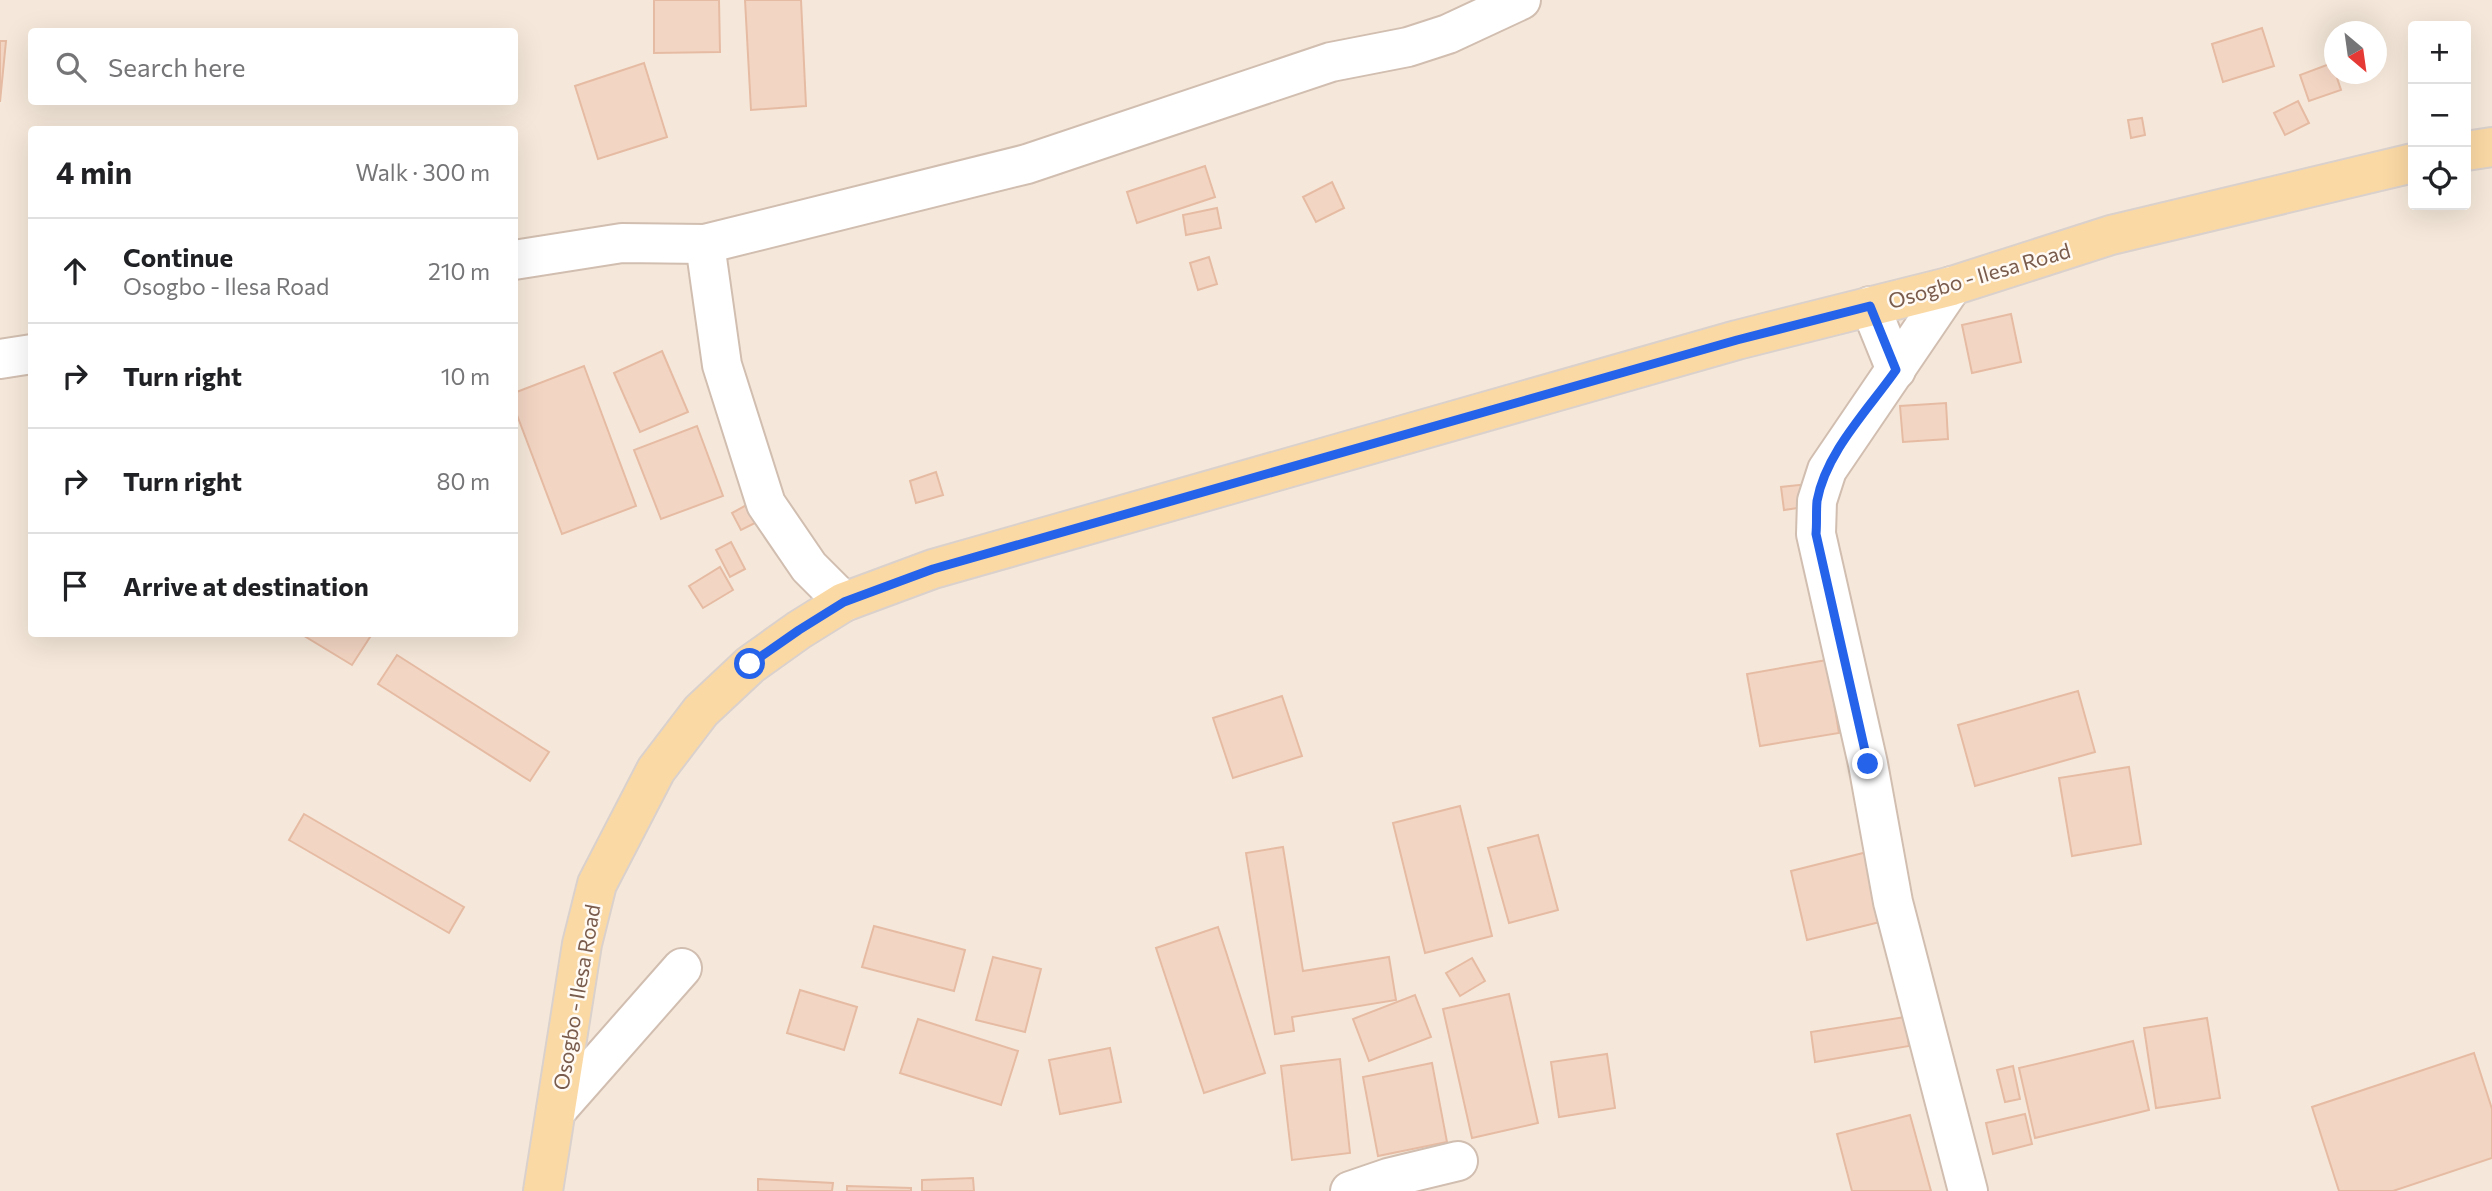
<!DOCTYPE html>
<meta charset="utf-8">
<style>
body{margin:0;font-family:Commissioner,sans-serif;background:#f6f6f6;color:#202124}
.controls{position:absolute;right:21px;top:21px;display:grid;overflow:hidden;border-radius:7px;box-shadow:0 7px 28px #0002}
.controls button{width:63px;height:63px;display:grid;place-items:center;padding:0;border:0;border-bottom:2px solid #e0e0e0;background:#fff;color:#202124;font:35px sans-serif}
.compass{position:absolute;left:2324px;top:21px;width:63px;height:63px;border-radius:50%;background:#fff;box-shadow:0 7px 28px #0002;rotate:151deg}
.stop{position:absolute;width:21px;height:21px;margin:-16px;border:5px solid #2563eb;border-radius:50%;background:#fff}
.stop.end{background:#2563eb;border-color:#fff;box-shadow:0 2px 7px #0008}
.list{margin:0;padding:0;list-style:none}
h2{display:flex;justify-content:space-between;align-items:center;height:91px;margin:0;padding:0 28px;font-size:30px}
h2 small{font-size:23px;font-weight:400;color:#757577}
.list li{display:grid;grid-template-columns:46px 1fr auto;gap:21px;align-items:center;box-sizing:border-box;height:105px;padding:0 28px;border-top:2px solid #e0e0e0}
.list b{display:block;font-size:26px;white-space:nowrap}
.list p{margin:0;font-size:23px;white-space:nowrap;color:#757577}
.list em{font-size:23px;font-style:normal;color:#757577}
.icon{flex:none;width:38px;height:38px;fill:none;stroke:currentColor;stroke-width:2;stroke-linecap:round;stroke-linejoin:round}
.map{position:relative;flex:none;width:2492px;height:1191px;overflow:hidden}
.search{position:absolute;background:#fff;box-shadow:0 7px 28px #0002;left:28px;top:28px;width:490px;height:77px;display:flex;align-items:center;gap:18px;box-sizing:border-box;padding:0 24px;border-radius:7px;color:#757577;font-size:26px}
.panel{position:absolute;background:#fff;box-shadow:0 7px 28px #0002;left:28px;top:126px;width:490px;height:511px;border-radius:7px}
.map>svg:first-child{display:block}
</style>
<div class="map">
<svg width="2492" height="1191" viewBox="0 0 2492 1191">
<rect width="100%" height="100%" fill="#fdf6ec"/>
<path fill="#f5e8da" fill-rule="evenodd" d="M0,0H2492V1191H0ZM2413,26H2466V205H2413ZM32,32H514V102H32ZM2334,32H2376V74H2334ZM32,130H514V634H32Z"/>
<g fill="#f3d5c3" stroke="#e6bba3" stroke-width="2">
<path d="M654,0H719L720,52L654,53Z"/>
<path d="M745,0H801L806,106L751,110Z"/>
<path d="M2262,28L2274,66L2223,82L2212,44Z"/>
<path d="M0,41H6L0,102Z"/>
<path d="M644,63L667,137L598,159L575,86Z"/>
<path d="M2332,63L2341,90L2309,101L2300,75Z"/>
<path d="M2298,101L2309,123L2285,135L2274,113Z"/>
<path d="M2142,118L2145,135L2131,138L2128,120Z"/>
<path d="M1205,166L1215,197L1137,223L1127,192Z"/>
<path d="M1332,182L1344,208L1316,222L1303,197Z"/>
<path d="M1217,208L1221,228L1186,235L1183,215Z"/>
<path d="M1209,257L1217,284L1198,290L1190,263Z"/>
<path d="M2011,314L2021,362L1972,373L1962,325Z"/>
<path d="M662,351L688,412L640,432L614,373Z"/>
<path d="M584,366L636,506L562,534L514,407V393Z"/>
<path d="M1946,403L1948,439L1903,442L1900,406Z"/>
<path d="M697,426L723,496L661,519L634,450Z"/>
<path d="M936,472L943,495L916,503L910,481Z"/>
<path d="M1808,484L1811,506L1784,510L1781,487Z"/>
<path d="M752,502L761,520L741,530L732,513Z"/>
<path d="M731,542L745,569L730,577L716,550Z"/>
<path d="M720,567L733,590L703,608L689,586Z"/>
<path d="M301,634H372L352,665Z"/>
<path d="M397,655L549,752L530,781L378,684Z"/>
<path d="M1827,660L1839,733L1760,746L1747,674Z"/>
<path d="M2078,691L2095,752L1975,786L1958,725Z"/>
<path d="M1282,696L1302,756L1233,778L1213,718Z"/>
<path d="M2129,767L2141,844L2072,856L2059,778Z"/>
<path d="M1460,806L1492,936L1425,953L1393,823Z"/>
<path d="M304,814L464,907L449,933L289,840Z"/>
<path d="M1538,835L1558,910L1509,923L1488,848Z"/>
<path d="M1283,847L1303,971L1389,957L1396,1000L1292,1017L1294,1031L1275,1034L1246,853Z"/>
<path d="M1867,852L1884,921L1807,940L1791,871Z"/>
<path d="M874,926L965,950L954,991L862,967Z"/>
<path d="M1218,927L1265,1073L1204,1093L1156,948Z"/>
<path d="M993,957L1041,969L1025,1032L976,1020Z"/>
<path d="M1472,958L1485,981L1460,996L1446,973Z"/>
<path d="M800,990L857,1007L844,1050L787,1033Z"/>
<path d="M1509,994L1538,1123L1472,1138L1443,1009Z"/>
<path d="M1415,995L1431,1037L1369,1061L1353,1019Z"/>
<path d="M1905,1017L1909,1046L1815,1062L1811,1032Z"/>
<path d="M2207,1018L2220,1098L2156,1108L2144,1028Z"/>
<path d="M918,1019L1018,1051L1001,1105L900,1073Z"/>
<path d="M2133,1041L2149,1110L2035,1138L2019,1068Z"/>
<path d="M1110,1048L1121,1102L1060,1114L1049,1060Z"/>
<path d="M2474,1053L2492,1109V1158L2393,1191H2339L2312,1107Z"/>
<path d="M1607,1054L1615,1108L1559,1117L1551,1062Z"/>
<path d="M1340,1059L1350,1153L1292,1160L1281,1066Z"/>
<path d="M1432,1063L1447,1142L1378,1156L1363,1077Z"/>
<path d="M2013,1066L2020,1099L2005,1102L1997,1070Z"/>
<path d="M2025,1114L2032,1144L1993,1154L1986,1123Z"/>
<path d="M1910,1115L1931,1191H1852L1837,1134Z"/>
<path d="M973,1178L974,1191H922V1180Z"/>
<path d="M758,1179L833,1183L832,1191H758Z"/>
<path d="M847,1186L911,1188V1191H847Z"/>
</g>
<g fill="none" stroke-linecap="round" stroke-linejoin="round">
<g stroke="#d1beb0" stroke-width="42">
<g id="minor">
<path d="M705,244L722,365L766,504L809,567L844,602"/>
<path d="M514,260L622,243L705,244L1027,164L1331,62L1408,47L1448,34L1521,0"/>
<path d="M1952,286L1827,470L1817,501L1816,534L1868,764L1893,902L1968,1191"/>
<path d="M1870,306L1896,370"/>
<path d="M0,359L32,354"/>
<path d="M556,1111L682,968"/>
<path d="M1350,1191L1388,1178L1458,1161"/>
</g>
</g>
<g stroke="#dad1cd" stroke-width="42">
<g id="major">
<path d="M2466,151L2492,147"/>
<path d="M543,1191L582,944L597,884L656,770L701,711L750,665L799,630L844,602L933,569L1737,340L1952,286L2111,235L2413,163"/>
</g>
</g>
<use href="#minor" stroke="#fff" stroke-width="38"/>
<use href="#major" stroke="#fbd9a5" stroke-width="38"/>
</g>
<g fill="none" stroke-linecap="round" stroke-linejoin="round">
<path stroke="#2563eb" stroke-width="9" d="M750,664L799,630L844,602L933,569L1737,340L1870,306L1896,370C1868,410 1826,452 1817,501C1816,512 1817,523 1816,534L1868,764"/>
</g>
<g text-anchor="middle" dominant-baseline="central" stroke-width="5" stroke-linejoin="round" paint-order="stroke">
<g font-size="21" fill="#7a5c4d" stroke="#fffaf3">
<text transform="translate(1979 275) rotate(-16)">Osogbo - Ilesa Road</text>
<text transform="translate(576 997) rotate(-80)">Osogbo - Ilesa Road</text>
</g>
</g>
</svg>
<div class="controls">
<button>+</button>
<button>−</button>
<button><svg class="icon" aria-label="locate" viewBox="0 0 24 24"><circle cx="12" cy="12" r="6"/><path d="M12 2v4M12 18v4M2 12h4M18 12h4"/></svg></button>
</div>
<svg class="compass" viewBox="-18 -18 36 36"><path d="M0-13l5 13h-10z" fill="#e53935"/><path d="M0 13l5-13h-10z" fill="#757577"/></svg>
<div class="stop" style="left:750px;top:664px"></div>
<div class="stop end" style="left:1868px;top:764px"></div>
<div class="search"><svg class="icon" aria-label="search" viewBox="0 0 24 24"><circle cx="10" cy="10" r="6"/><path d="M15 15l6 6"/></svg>Search here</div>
<section class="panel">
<h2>4 min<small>Walk · 300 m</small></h2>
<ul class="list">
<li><svg class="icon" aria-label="ahead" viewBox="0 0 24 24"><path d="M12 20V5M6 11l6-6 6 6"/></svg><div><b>Continue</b><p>Osogbo - Ilesa Road</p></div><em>210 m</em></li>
<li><svg class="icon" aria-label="right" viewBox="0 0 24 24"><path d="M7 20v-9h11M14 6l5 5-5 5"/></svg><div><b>Turn right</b></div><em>10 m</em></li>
<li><svg class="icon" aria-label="right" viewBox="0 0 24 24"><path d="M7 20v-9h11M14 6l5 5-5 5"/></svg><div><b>Turn right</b></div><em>80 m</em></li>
<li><svg class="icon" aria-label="arrive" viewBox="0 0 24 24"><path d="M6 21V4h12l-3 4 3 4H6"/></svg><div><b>Arrive at destination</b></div></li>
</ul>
</section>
</div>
